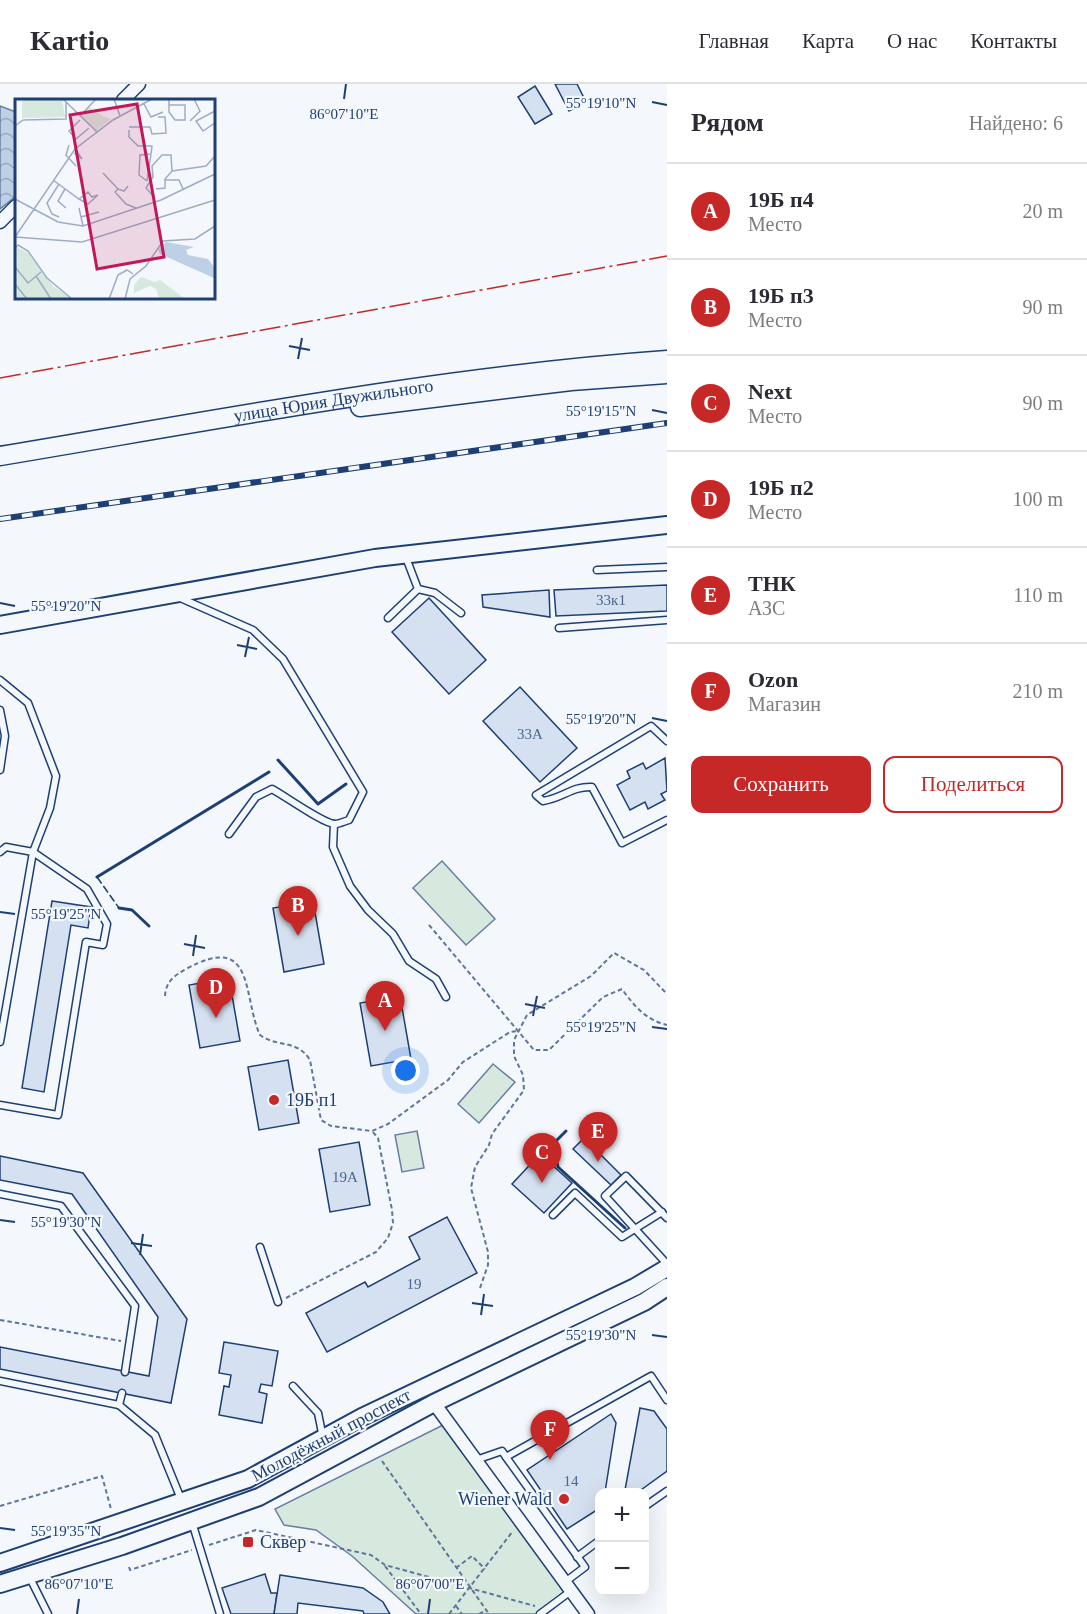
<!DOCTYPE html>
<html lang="ru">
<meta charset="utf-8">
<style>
body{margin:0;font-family:Georgia,serif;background:#f2f2f3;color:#2b2b33}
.controls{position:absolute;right:18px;bottom:18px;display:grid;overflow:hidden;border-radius:12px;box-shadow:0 6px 24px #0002}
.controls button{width:54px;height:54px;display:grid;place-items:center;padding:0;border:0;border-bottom:2px solid #e1e1e2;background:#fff;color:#2b2b33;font:30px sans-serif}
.you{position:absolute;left:406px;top:987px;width:21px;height:21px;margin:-15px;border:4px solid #fff;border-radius:50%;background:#1a73e8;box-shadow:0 0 0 9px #1a73e833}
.badge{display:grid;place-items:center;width:39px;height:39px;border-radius:50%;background:#c62828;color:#fff;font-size:20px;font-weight:700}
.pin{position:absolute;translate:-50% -50px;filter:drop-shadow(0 2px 3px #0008)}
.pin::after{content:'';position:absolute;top:32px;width:21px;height:18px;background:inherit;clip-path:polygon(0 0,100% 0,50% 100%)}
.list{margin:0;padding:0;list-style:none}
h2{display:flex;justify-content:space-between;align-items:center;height:78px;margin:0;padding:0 24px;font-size:26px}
h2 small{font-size:20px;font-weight:400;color:#7c7c81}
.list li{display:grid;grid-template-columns:39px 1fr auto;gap:18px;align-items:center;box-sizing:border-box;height:96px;padding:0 24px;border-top:2px solid #e1e1e2}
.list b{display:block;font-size:22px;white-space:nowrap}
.list p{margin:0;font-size:20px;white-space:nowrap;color:#7c7c81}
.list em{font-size:20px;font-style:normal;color:#7c7c81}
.actions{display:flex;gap:12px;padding:18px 24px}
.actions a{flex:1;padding:14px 0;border:2px solid #c62828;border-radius:12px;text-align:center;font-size:21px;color:#c62828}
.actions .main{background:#c62828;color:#fff}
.map{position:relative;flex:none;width:667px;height:1530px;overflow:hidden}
header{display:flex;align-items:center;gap:36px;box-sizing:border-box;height:84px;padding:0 30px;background:#fff;border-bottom:2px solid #e1e1e2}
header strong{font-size:28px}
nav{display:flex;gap:33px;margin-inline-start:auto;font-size:21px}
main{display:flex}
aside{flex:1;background:#fff}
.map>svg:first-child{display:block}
</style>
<header>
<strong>Kartio</strong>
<nav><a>Главная</a><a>Карта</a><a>О нас</a><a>Контакты</a></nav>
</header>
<main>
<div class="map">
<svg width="667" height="1530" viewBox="0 0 667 1530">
<defs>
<pattern id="water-waves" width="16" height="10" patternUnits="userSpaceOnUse" patternTransform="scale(1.5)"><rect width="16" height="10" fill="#bed0e5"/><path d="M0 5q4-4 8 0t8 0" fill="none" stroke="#9aaabe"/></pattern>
</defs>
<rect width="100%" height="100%" fill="#f4f7fb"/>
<g fill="#d7e8df" stroke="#687fa3" stroke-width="1.5">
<path d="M442,777L495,835L466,861L413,804Z"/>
<path d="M493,980L515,998L479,1039L458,1020Z"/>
<path d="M417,1047L424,1084L402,1088L395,1051Z"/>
<path d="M449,1338L571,1507L540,1530H416L352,1472L316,1446L284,1441L275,1425Z"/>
</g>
<path fill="url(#water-waves)" stroke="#687fa3" stroke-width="1.5" d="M0,22L16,28V112L0,125Z"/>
<g fill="#d5e0f0" stroke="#1d3f73" stroke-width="1.5">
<path d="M555,0H577L586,18L569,27Z"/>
<path d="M535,2L552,30L535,40L518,13Z"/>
<path d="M667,501V527L556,532L554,506Z"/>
<path d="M549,506L550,533L483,523L482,511Z"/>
<path d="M429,514L486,576L449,610L392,548Z"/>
<path d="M520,603L577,664L540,698L483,637Z"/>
<path d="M665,674L667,707L661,710L665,716L648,725L645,718L630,726L617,701L630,694L627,687L643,679L646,685Z"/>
<path d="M52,817L91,823L88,844L71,841L44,1008L22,1004Z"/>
<path d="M313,817L324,880L284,888L273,824Z"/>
<path d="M229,894L240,957L200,964L189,901Z"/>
<path d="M400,912L411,975L371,982L360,919Z"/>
<path d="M288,976L299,1039L259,1046L248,983Z"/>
<path d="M584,1054L621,1091L611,1101L573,1065Z"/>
<path d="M359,1058L370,1121L330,1128L319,1065Z"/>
<path d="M540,1070L572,1099L544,1129L512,1100Z"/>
<path d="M0,1072L83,1089L187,1235L171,1319L0,1285V1263L149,1292L158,1233L72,1110L0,1096Z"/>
<path d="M447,1133L477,1189L327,1268L306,1229L365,1198L368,1203L420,1175L409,1153Z"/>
<path d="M224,1258L278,1267L272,1302L261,1300L259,1308L267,1310L262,1339L219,1331L224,1302L229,1303L231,1291L219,1289Z"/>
<path d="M640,1324L654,1327L667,1345V1387L638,1408H627L625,1406Z"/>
<path d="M611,1330L616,1339L605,1408H600V1424L567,1445L527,1386Z"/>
<path d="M265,1490L271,1509H277L274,1530H231L222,1504Z"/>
<path d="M280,1491L363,1504L383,1518L390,1530H364L363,1527L298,1519L297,1530H274Z"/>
</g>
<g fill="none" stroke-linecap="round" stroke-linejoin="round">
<g stroke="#1d3f73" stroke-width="9">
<g id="lane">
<path d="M597,486L667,483"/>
<path d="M418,505L435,509L461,529"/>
<path d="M178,513L253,546L283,575L363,708L349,736C345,737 339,740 335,740C324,740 285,712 272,705L256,713L229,750"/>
<path d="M388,534L418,505L405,471"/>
<path d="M559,544L667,536"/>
<path d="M0,596L28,619L56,692L50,724L33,768L6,763L0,768"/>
<path d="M0,626L5,652L0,686"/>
<path d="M667,657L651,642L536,711L543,717C563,714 572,702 592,703L622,759L667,736"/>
<path d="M334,740L333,763L350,802L368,826L393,850L409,877L436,895L446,913"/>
<path d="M0,958L33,768L87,805L107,840L103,861L86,858L58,1031L0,1021"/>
<path d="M0,1110L61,1122L135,1222L125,1288"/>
<path d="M553,1131L575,1109L622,1153L662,1128"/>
<path d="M667,1134L626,1092L605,1112L667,1180"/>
<path d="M260,1163L278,1218"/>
<path d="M0,1297L119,1321"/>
<path d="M293,1302L318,1329L323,1354"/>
<path d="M122,1309L119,1321L155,1351L181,1415"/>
<path d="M506,1373L651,1292L667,1316"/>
<path d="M476,1376L502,1367L506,1373L585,1483L565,1498"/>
<path d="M644,1423L667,1407"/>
<path d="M192,1438L220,1530"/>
<path d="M577,1473L600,1456"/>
<path d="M29,1492L48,1530"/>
<path d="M540,1530L571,1507"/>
</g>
</g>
<g stroke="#1d3f73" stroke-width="15">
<g id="street">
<path d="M123,16L139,0"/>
<path d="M0,138L16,122"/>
<path d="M434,1319L588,1530"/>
</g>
</g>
<g stroke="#1d3f73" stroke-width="20">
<g id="secondary">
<path d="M0,541L375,474L667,441"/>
<path d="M0,1479L248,1395L362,1333L635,1203L667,1184"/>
<path d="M0,1500L122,1462L259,1413L434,1319L644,1218L667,1203"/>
</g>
</g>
<g stroke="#1d3f73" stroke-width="21">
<g id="primary">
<path d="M360,323L571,297L667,290"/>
<path id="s1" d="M0,372C222,335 443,292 667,276"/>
</g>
</g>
<g stroke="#5e769c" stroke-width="2" stroke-dasharray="4.5 3" stroke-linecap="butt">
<path d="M429,841L534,966H549L603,913L622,905C634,922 646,936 667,941"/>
<path d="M165,912C166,897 174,892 186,885C256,847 242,912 260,951C278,964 297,955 310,976L321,1036L331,1042L372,1047L388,1040L448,996L463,978L510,948L518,947"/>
<path d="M480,1204L488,1181V1168L471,1104L475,1083L489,1061L492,1050L524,1006L523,991L514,972V956L527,931L591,892L614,869L644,886L667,910"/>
<path d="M286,1214L376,1168L388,1154L393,1139L392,1126L378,1054L372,1047"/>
<path d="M0,1236L121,1257"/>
<path d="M382,1377L489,1530"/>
<path d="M0,1422L102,1392L111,1425"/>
<path d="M209,1461L256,1446L371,1471L385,1481L535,1522"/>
<path d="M385,1482L421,1530"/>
<path d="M129,1483L130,1486L192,1466"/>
<path d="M456,1484L472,1472L485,1485"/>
<path d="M456,1522L462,1530"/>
<path d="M449,1530L513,1447"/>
<path d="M479,1530L486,1526"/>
</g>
<use href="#lane" stroke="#f4f7fb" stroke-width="6"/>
<use href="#street" stroke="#f4f7fb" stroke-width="12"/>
<use href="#secondary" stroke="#f4f7fb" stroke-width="16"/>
<use href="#primary" stroke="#f4f7fb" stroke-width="18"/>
<g stroke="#1d3f73" stroke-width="6">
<path id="rail" d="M0,435L667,339"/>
</g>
<use href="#rail" stroke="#f4f7fb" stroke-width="4" stroke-dasharray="11" stroke-linecap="butt"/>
<path stroke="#1d3f73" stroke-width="1.5" stroke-dasharray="8 3" stroke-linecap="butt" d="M97,793L119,824"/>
<g stroke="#1d3f73" stroke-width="3">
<path d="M278,676L318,720L346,700"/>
<path d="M97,793L269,688"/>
<path d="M119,824L132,826L149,842"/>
<path d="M566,1047L553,1060L558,1083L625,1144"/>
</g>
<path stroke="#c62828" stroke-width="1.5" stroke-dasharray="21 4.5 3 4.5" stroke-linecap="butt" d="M0,294L667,172"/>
</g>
<path fill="none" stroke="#1d3f73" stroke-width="2" d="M344,15L346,0M652,18L667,21M289,262L310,266M298,275L302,254M652,326L667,329M0,519L15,522M237,561L257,565M245,573L249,553M652,634L667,637M0,828L15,830M184,860L205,864M193,872L196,851M525,920L545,924M533,932L537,912M652,943L667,945M0,1136L15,1138M131,1159L152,1162M140,1171L143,1150M472,1219L493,1222M481,1231L484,1210M652,1251L667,1253M0,1444L15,1446M77,1530L79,1515M428,1530L430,1515"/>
<g fill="#c62828" stroke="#f4f7fb" stroke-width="2">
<circle cx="274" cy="1016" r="6"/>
<circle cx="564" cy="1415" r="6"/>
<rect x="242" y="1452" width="12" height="12" rx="3"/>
</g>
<g text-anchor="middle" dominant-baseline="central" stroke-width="4.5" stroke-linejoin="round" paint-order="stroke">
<g font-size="15" fill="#4b6792">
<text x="611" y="516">33к1</text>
<text x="530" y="650">33А</text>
<text x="345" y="1093">19А</text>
<text x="414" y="1200">19</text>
<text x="571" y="1397">14</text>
</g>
<g font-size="18" fill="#1d3f73" stroke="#f4f7fb">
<text stroke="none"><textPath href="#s1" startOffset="338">улица Юрия Двужильного</textPath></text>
<text transform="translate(331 1351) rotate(-28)">Молодёжный проспект</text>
</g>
<g font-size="18" fill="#1d3f73" stroke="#f4f7fb" text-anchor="start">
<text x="286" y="1016">19Б п1</text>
<text x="552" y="1415" text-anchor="end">Wiener Wald</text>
<text x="260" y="1458">Сквер</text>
</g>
</g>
<g transform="translate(15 15)">
<rect width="200" height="200" fill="#f4f7fb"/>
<path d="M126,178L140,183L145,181L169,199H144L141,190L135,187L119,194V186Z" fill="#d7e8df"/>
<path d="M7,0H47L50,18L7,19ZM74,8L88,17L96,20L81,32L65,17ZM0,147L13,154L38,187L56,199H0Z" fill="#d7e8df"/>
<path d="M151,143L179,148L171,151L173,156L193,160L199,168V179L145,155L143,151Z" fill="#bed0e5"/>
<path fill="none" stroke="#9eadc5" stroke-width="1.5" d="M48,0L82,33M99,0L105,17M154,0V13L160,21H170V6H154M129,5L136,18L148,13M200,12L181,22L188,32L200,24M65,17L81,0M65,21L54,32L61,40L74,29M175,22L185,12L179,0M0,27L8,21L51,20V3M114,28H135L137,35L151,34L150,18H143M114,31V38L123,47H137L136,55L125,56L124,76L132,82M54,46L51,56L61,67M59,54L67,60L61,51M157,72L191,67L200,57M88,74L103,90M38,81L64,100L73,105L83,96L77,98L73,93L64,100M150,81H164L168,90M132,82L136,55M44,85L32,104L37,115L44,118M113,87L109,92L103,90L100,93L111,105L121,109M50,90L43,102L51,109M139,98L131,89L138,78L137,67L147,56H156L157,72L150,80V89L141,90M0,100L43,123L68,127L146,101L200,75M64,109L68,127M66,118L84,113M0,138L67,143L200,101M0,138L60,50L98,21L137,0M0,149L3,146L13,152L32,179L57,200M0,168L13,184L26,173M21,177L36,200M0,185L12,200M94,200L103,176L112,171L118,175M110,200L115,180L131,167L148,142L180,140L200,127"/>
<path fill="#c2185b" fill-opacity="0.15" stroke="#c2185b" stroke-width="3" d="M122,5L149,158L82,170L55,16Z"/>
<rect width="200" height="200" fill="none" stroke="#1d3f73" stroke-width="3"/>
</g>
<g font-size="15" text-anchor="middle" fill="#1d3f73" stroke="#f4f7fb" stroke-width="4.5" stroke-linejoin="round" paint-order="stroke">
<text x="601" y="24">55°19'10"N</text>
<text x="344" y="35">86°07'10"E</text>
<text x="601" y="332">55°19'15"N</text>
<text x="66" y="527">55°19'20"N</text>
<text x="601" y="640">55°19'20"N</text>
<text x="66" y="835">55°19'25"N</text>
<text x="601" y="948">55°19'25"N</text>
<text x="66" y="1143">55°19'30"N</text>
<text x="601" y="1256">55°19'30"N</text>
<text x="66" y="1452">55°19'35"N</text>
<text x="79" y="1505">86°07'10"E</text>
<text x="430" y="1505">86°07'00"E</text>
</g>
</svg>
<div class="controls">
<button>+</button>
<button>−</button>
</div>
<div class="you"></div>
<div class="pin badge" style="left:385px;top:947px">A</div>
<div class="pin badge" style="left:298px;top:852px">B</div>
<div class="pin badge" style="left:542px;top:1099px">C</div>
<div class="pin badge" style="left:216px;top:934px">D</div>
<div class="pin badge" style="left:598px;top:1078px">E</div>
<div class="pin badge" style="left:550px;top:1376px">F</div>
</div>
<aside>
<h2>Рядом<small>Найдено: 6</small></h2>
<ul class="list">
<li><span class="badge">A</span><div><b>19Б п4</b><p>Место</p></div><em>20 m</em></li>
<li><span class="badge">B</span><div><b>19Б п3</b><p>Место</p></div><em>90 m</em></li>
<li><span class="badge">C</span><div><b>Next</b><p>Место</p></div><em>90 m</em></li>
<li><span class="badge">D</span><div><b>19Б п2</b><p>Место</p></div><em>100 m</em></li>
<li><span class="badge">E</span><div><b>ТНК</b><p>АЗС</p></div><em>110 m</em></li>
<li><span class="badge">F</span><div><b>Ozon</b><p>Магазин</p></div><em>210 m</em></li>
</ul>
<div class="actions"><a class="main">Сохранить</a><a>Поделиться</a></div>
</aside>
</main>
